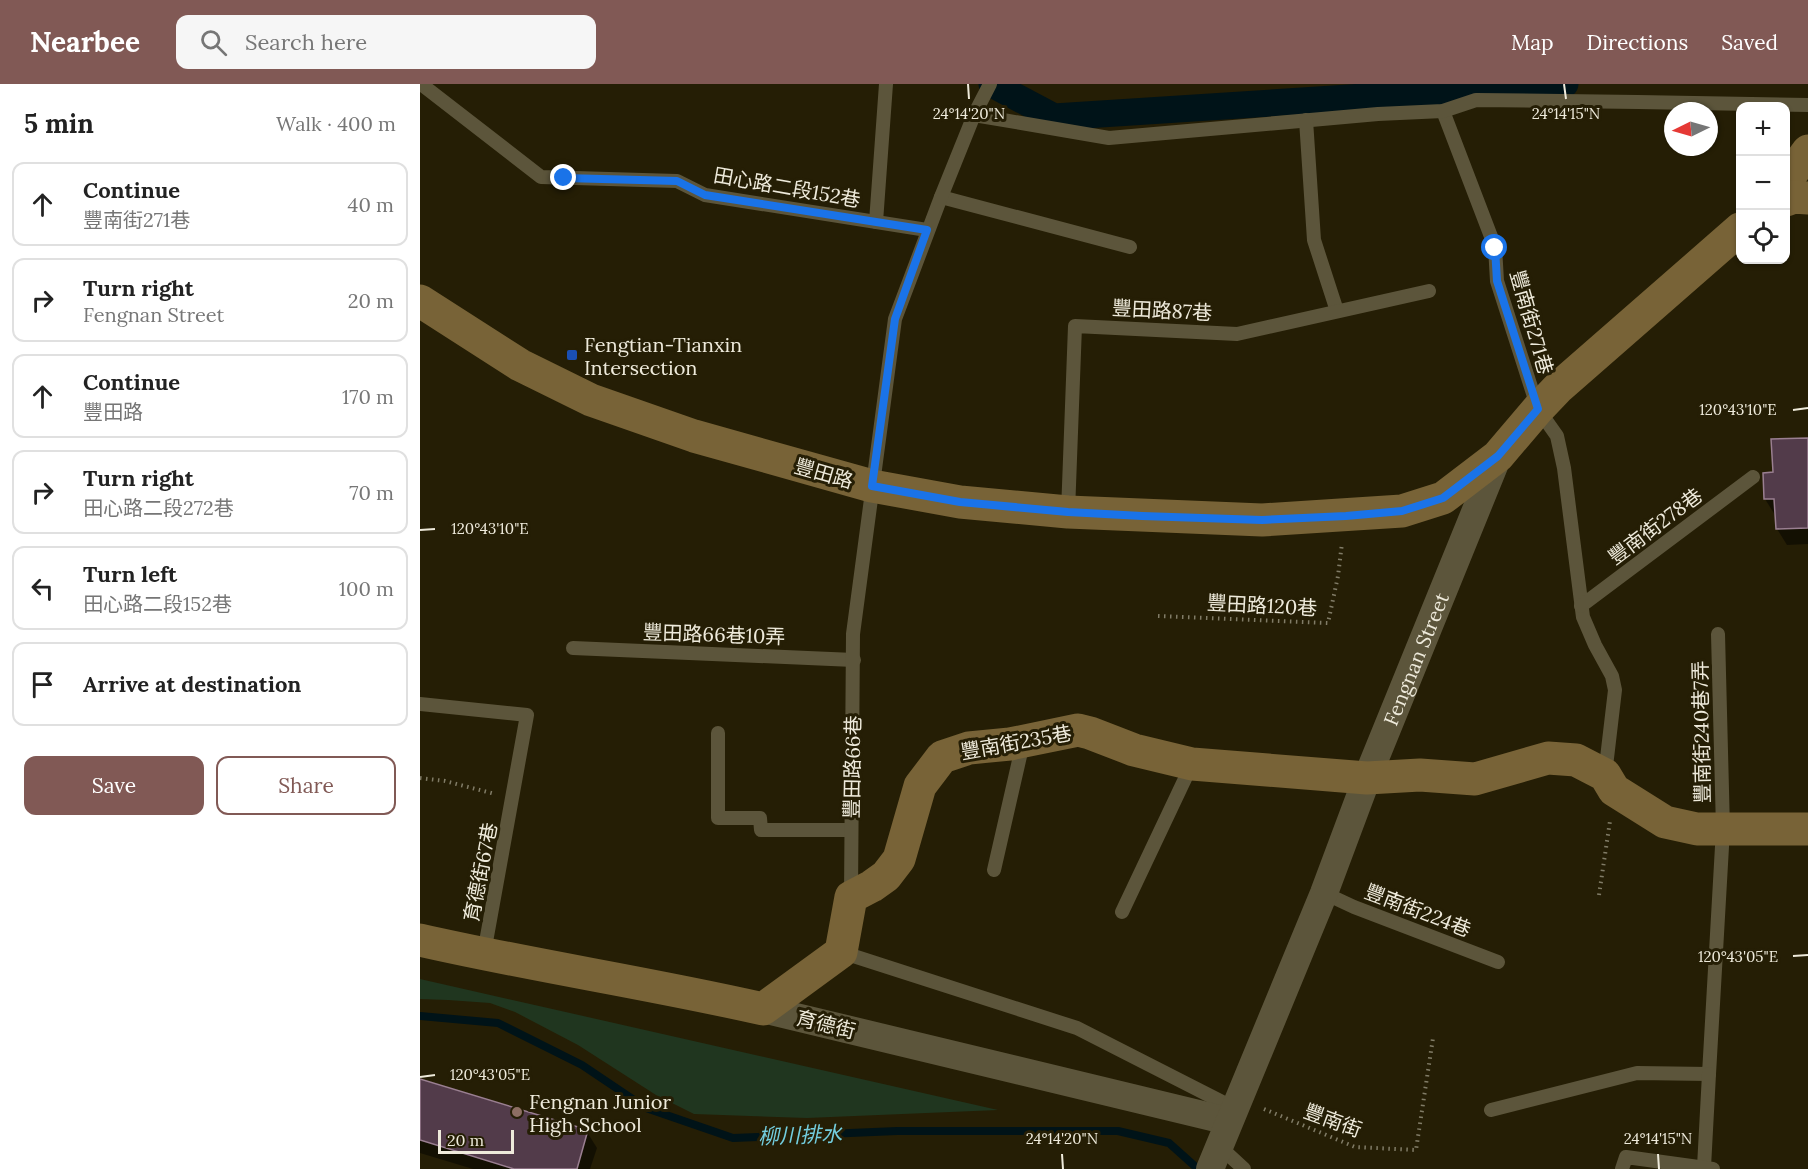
<!DOCTYPE html>
<meta charset="utf-8">
<style>
body{margin:0;font-family:Lora,"Noto Sans TC",serif;background:#f6f6f6;color:#222}
.controls{position:absolute;right:18px;top:18px;display:grid;overflow:hidden;border-radius:12px;box-shadow:0 2px 4px #0004}
.controls button{width:54px;height:54px;display:grid;place-items:center;padding:0;border:0;border-bottom:2px solid #e0e0e0;background:#fff;color:#222;font:30px sans-serif}
.compass{position:absolute;left:1244px;top:18px;width:54px;height:54px;border-radius:50%;background:#fff;box-shadow:0 2px 4px #0004;rotate:265deg}
.scale{position:absolute;left:18px;bottom:15px;width:76px;box-sizing:border-box;padding-left:6px;border:3px solid #eeeadb;border-top:0;font-size:16px;line-height:21px;white-space:nowrap;color:#eeeadb;-webkit-text-stroke:4px #251e05;paint-order:stroke}
.stop{position:absolute;width:18px;height:18px;margin:-14px;border:4px solid #1a73e8;border-radius:50%;background:#fff}
.stop.end{background:#1a73e8;border-color:#fff;box-shadow:0 2px 6px #0008}
.list{margin:0;padding:0;list-style:none}
h2{display:flex;justify-content:space-between;align-items:center;height:78px;margin:0;padding:0 24px;font-size:26px}
h2 small{font-size:20px;font-weight:400;color:#767676}
.list li{display:grid;grid-template-columns:39px 1fr auto;gap:18px;align-items:center;box-sizing:border-box;height:84px;margin:0 12px 12px;padding:0 12px;border:2px solid #e0e0e0;border-radius:12px}
.list b{display:block;font-size:22px;white-space:nowrap}
.list p{margin:0;font-size:20px;white-space:nowrap;color:#767676}
.list em{font-size:20px;font-style:normal;color:#767676}
.actions{display:flex;gap:12px;padding:18px 24px}
.actions a{flex:1;padding:14px 0;border:2px solid #815955;border-radius:12px;text-align:center;font-size:21px;color:#815955}
.actions .main{background:#815955;color:#fff}
.icon{flex:none;width:33px;height:33px;fill:none;stroke:currentColor;stroke-width:2;stroke-linecap:round;stroke-linejoin:round}
.map{position:relative;flex:none;width:1388px;height:1085px;overflow:hidden}
header{display:flex;align-items:center;gap:36px;box-sizing:border-box;height:84px;padding:0 30px;background:#815955;color:#fff}
header strong{font-size:28px}
nav{display:flex;gap:33px;margin-inline-start:auto;font-size:21px}
.search{width:420px;height:54px;background:#f6f6f6;display:flex;align-items:center;gap:15px;box-sizing:border-box;padding:0 21px;border-radius:12px;color:#767676;font-size:22px}
main{display:flex}
aside{flex:1;background:#fff}
.map>svg:first-child{display:block}
</style>
<header>
<strong>Nearbee</strong>
<div class="search"><svg class="icon" aria-label="search" viewBox="0 0 24 24"><circle cx="10" cy="10" r="6"/><path d="M15 15l6 6"/></svg>Search here</div>
<nav><a>Map</a><a>Directions</a><a>Saved</a></nav>
</header>
<main>
<aside>
<h2>5 min<small>Walk · 400 m</small></h2>
<ul class="list">
<li><svg class="icon" aria-label="ahead" viewBox="0 0 24 24"><path d="M12 20V5M6 11l6-6 6 6"/></svg><div><b>Continue</b><p>豐南街271巷</p></div><em>40 m</em></li>
<li><svg class="icon" aria-label="right" viewBox="0 0 24 24"><path d="M7 20v-9h11M14 6l5 5-5 5"/></svg><div><b>Turn right</b><p>Fengnan Street</p></div><em>20 m</em></li>
<li><svg class="icon" aria-label="ahead" viewBox="0 0 24 24"><path d="M12 20V5M6 11l6-6 6 6"/></svg><div><b>Continue</b><p>豐田路</p></div><em>170 m</em></li>
<li><svg class="icon" aria-label="right" viewBox="0 0 24 24"><path d="M7 20v-9h11M14 6l5 5-5 5"/></svg><div><b>Turn right</b><p>田心路二段272巷</p></div><em>70 m</em></li>
<li><svg class="icon" aria-label="left" viewBox="0 0 24 24"><path d="M17 20v-9H6M10 6l-5 5 5 5"/></svg><div><b>Turn left</b><p>田心路二段152巷</p></div><em>100 m</em></li>
<li><svg class="icon" aria-label="arrive" viewBox="0 0 24 24"><path d="M6 21V4h12l-3 4 3 4H6"/></svg><div><b>Arrive at destination</b></div></li>
</ul>
<div class="actions"><a class="main">Save</a><a>Share</a></div>
</aside>
<div class="map">
<svg width="1388" height="1085" viewBox="0 0 1388 1085">
<rect width="100%" height="100%" fill="#251e05"/>
<path fill="#20361f" d="M0,895L578,1026L387,1034L274,1030L236,1011L158,961L95,928L70,919L28,916L0,915Z"/>
<g fill="#0007">
<path d="M1388,355V460L1367,461L1357,445V431H1355L1345,415L1355,390Z"/>
<path d="M0,996L167,1048L177,1064L170,1085H53L0,1069Z"/>
</g>
<g fill="none" stroke-linecap="round" stroke-linejoin="round">
<path stroke="#001318" stroke-width="8" d="M0,932L78,939L162,981L226,1024L313,1054L477,1047H698L749,1059L778,1085"/>
<path stroke="#001318" stroke-width="27" d="M572,0L634,33L1145,0"/>
</g>
<g fill="#523b4a" stroke="#9a7f91" stroke-width="1.5">
<path d="M1388,354V444L1356,445L1354,415H1344L1343,389L1353,388L1351,355Z"/>
<path d="M0,995L168,1046L157,1085H94L0,1056Z"/>
</g>
<g fill="none" stroke-linecap="round" stroke-linejoin="round">
<g stroke="#817c67" stroke-width="4" stroke-dasharray="1.5 4.5" stroke-linecap="butt">
<path d="M738,532L908,539L918,492L922,459"/>
<path d="M0,694L25,697L75,710"/>
<path d="M1179,811L1190,737"/>
<path d="M844,1025L935,1063L996,1066L1013,954"/>
</g>
<g stroke="#5c553b" stroke-width="14">
<path d="M1,0L121,93L257,97L285,111L507,146"/>
<path d="M1023,27L1075,163L1077,197L1118,325L1137,352L1144,384L1163,533L1175,561L1192,592L1195,606L1185,691"/>
<path d="M554,31L689,54L958,30L1023,27L1056,16L1218,18L1388,21"/>
<path d="M886,36L894,156L917,227"/>
<path d="M521,113L710,163"/>
<path d="M456,138L466,0"/>
<path d="M648,428L655,242L817,250L1009,207"/>
<path d="M1161,522L1333,393"/>
<path d="M153,564L434,576"/>
<path d="M0,620L107,631L64,869"/>
<path d="M298,649V734H340L341,746H431"/>
<path d="M574,786L603,659"/>
<path d="M904,809L934,823L1078,878"/>
<path d="M431,811L433,550L475,235L521,113L554,31L570,0"/>
<path d="M702,828L772,680"/>
<path d="M421,868L657,944L814,1024"/>
<path d="M1071,1026L1217,989L1289,990L1303,745L1298,550"/>
<path d="M799,1062L824,1085"/>
<path d="M1284,1083L1289,990"/>
<path d="M1202,1085L1206,1073L1293,1085"/>
</g>
<g stroke="#5c553b" stroke-width="28">
<path d="M343,925L808,1037"/>
<path id="s1" d="M790,1085L904,809L947,694L1078,372"/>
</g>
<g stroke="#786337" stroke-width="33">
<path d="M1366,97L1388,67"/>
<path d="M1366,116L1374,113L1388,114"/>
<path d="M0,217L100,281L171,316L274,352L452,402L540,418L648,428L842,436L982,427L1023,414L1078,372L1118,325L1138,304L1320,145"/>
<path d="M0,856C114,882 229,899 343,925L421,868L431,813L452,802L466,792L479,775L500,702L522,673L549,664L590,660L658,646L670,649L714,666L772,680L947,694L1000,691L1055,695L1128,674L1156,676L1185,691L1194,706L1245,738L1277,745H1388"/>
</g>
</g>
<g fill="none" stroke-linecap="round" stroke-linejoin="round">
<path stroke="#1a73e8" stroke-width="8" d="M144,94L257,97L285,111L507,146L475,235L452,402L540,418L648,428L722,432L842,436L926,432L982,427L1023,414L1078,372L1118,325L1077,197L1075,164"/>
</g>
<path fill="none" stroke="#eeeadb" stroke-width="2" d="M548,0L549,15M1144,0L1146,15M1373,326L1388,324M0,446L15,445M1373,872L1388,871M0,993L15,991M642,1070L643,1085M1238,1070L1239,1085"/>
<rect fill="#1a4fb4" stroke="#251e05" stroke-width="2" x="146" y="265" width="12" height="12" rx="3"/>
<circle fill="#8d6e63" stroke="#251e05" stroke-width="2" cx="97" cy="1028" r="6"/>
<g text-anchor="middle" dominant-baseline="central" stroke-width="6" stroke-linejoin="round" paint-order="stroke">
<g font-size="20" fill="#eeeadb" stroke="#251e05">
<text transform="translate(367 103) rotate(10)">田心路二段152巷</text>
<text transform="translate(742 226) rotate(3)">豐田路87巷</text>
<text transform="translate(1112 238) rotate(74)">豐南街271巷</text>
<text transform="translate(404 389) rotate(16)">豐田路</text>
<text transform="translate(1235 442) rotate(-37)">豐南街278巷</text>
<text transform="translate(842 521) rotate(3)">豐田路120巷</text>
<text transform="translate(294 550) rotate(2)">豐田路66巷10弄</text>
<text stroke="none"><textPath href="#s1" startOffset="550">Fengnan Street</textPath></text>
<text transform="translate(1281 648) rotate(-91)">豐南街240巷7弄</text>
<text transform="translate(596 658) rotate(-10)">豐南街235巷</text>
<text transform="translate(432 683) rotate(-89)">豐田路66巷</text>
<text transform="translate(60 788) rotate(-79)">育德街67巷</text>
<text transform="translate(998 826) rotate(21)">豐南街224巷</text>
<text transform="translate(406 940) rotate(14)">育德街</text>
<text transform="translate(913 1036) rotate(20)">豐南街</text>
</g>
<g font-size="20" fill="#eeeadb" stroke="#251e05" text-anchor="start">
<text x="164" y="260">Fengtian-Tianxin<tspan x="164" dy="23">Intersection</tspan></text>
<text x="109" y="1017">Fengnan Junior<tspan x="109" dy="23">High School</tspan></text>
</g>
<g font-size="21" font-style="italic" fill="#73cedf" stroke="#251e05">
<text transform="translate(380 1051) rotate(-2)">柳川排水</text>
</g>
</g>
<g font-size="15" text-anchor="middle" fill="#eeeadb" stroke="#251e05" stroke-width="6" stroke-linejoin="round" paint-order="stroke">
<text x="549" y="35">24°14'20"N</text>
<text x="1146" y="35">24°14'15"N</text>
<text x="1318" y="331">120°43'10"E</text>
<text x="70" y="450">120°43'10"E</text>
<text x="1318" y="878">120°43'05"E</text>
<text x="70" y="996">120°43'05"E</text>
<text x="642" y="1060">24°14'20"N</text>
<text x="1238" y="1060">24°14'15"N</text>
</g>
</svg>
<div class="controls">
<button>+</button>
<button>−</button>
<button><svg class="icon" aria-label="locate" viewBox="0 0 24 24"><circle cx="12" cy="12" r="6"/><path d="M12 2v4M12 18v4M2 12h4M18 12h4"/></svg></button>
</div>
<svg class="compass" viewBox="-18 -18 36 36"><path d="M0-13l5 13h-10z" fill="#e53935"/><path d="M0 13l5-13h-10z" fill="#767676"/></svg>
<div class="scale">20 m</div>
<div class="stop" style="left:1075px;top:164px"></div>
<div class="stop end" style="left:144px;top:94px"></div>
</div>
</main>
